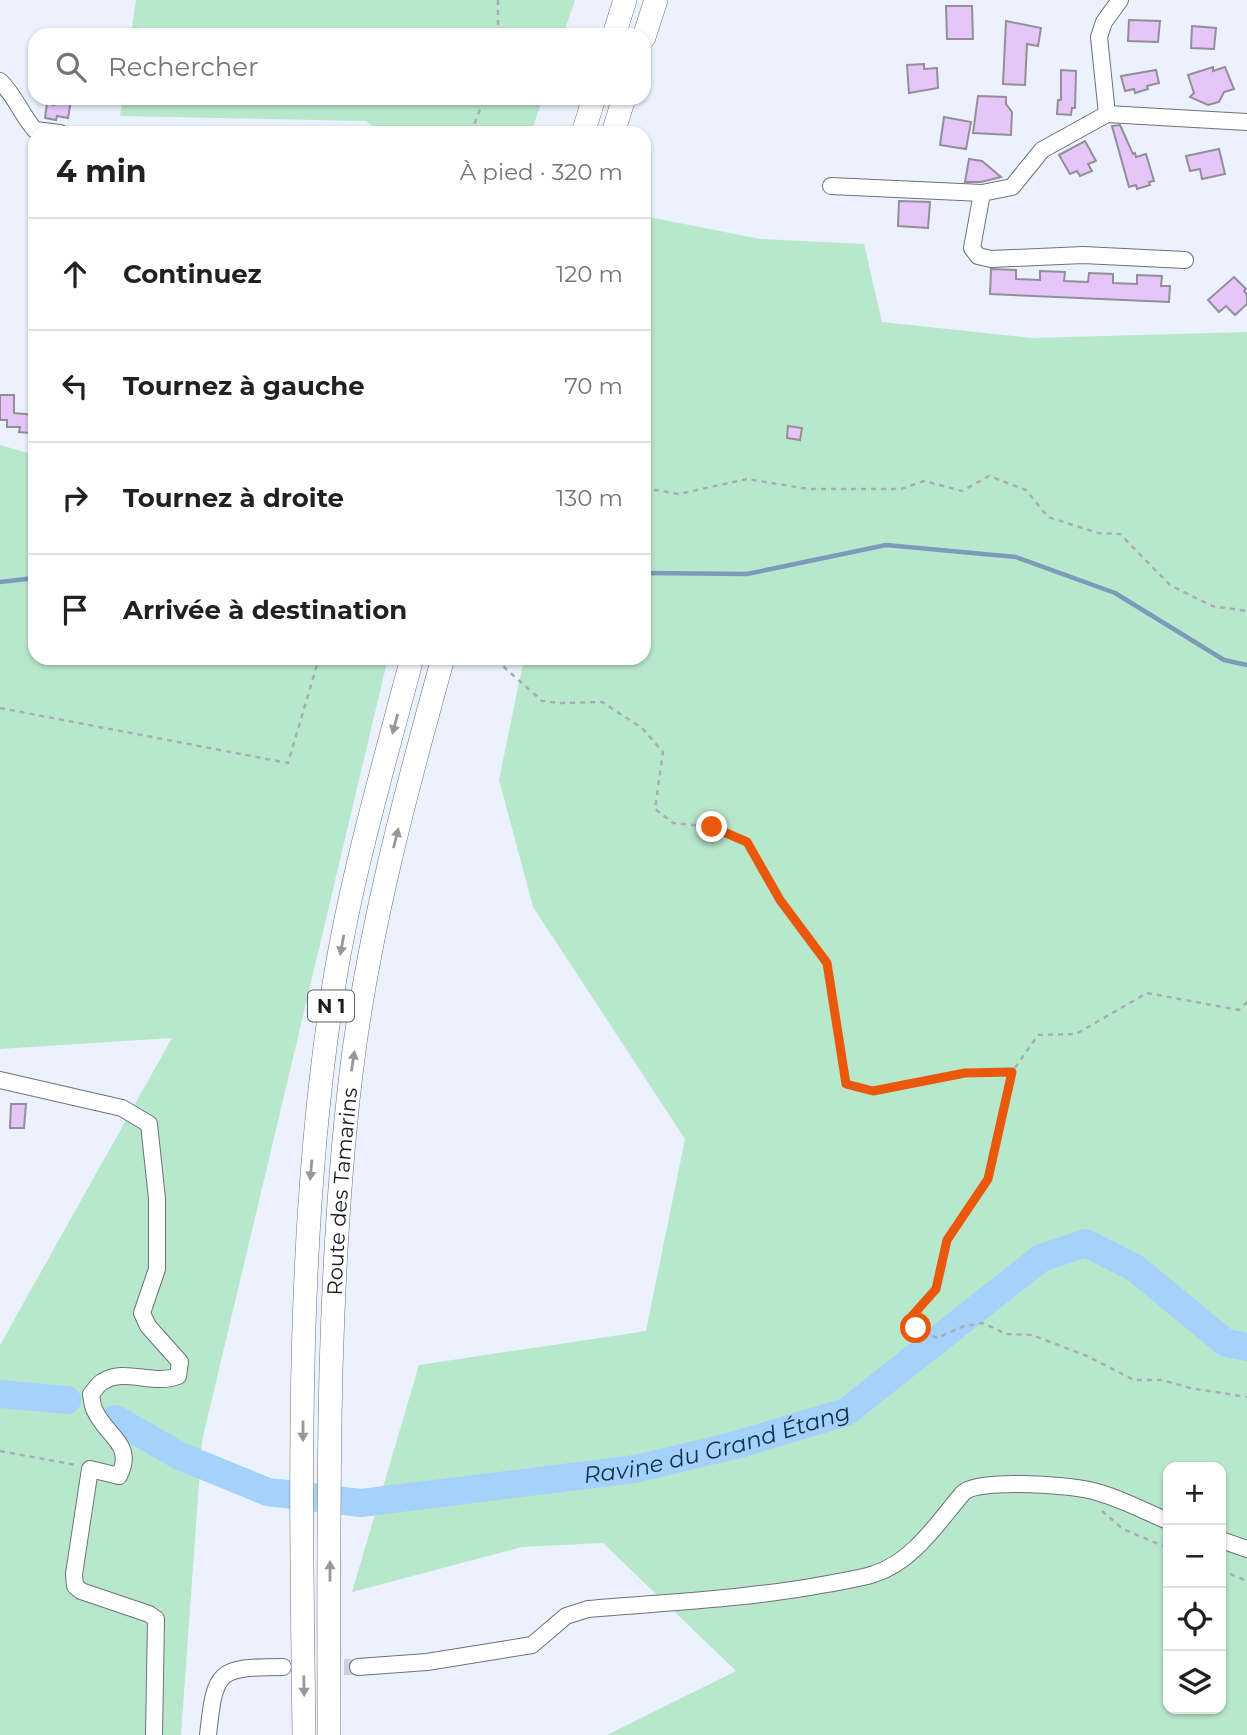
<!DOCTYPE html>
<html lang="fr">
<meta charset="utf-8">
<style>
body{margin:0;font-family:Montserrat,sans-serif;background:#f6f6f6;color:#202124}
.controls{position:absolute;right:21px;bottom:21px;display:grid;overflow:hidden;border-radius:14px;box-shadow:0 2px 5px #0004}
.controls button{width:63px;height:63px;display:grid;place-items:center;padding:0;border:0;border-bottom:2px solid #e0e0e0;background:#fff;color:#202124;font:35px sans-serif}
.stop{position:absolute;width:21px;height:21px;margin:-16px;border:5px solid #ea580c;border-radius:50%;background:#fff}
.stop.end{background:#ea580c;border-color:#fff;box-shadow:0 2px 7px #0008}
.list{margin:0;padding:0;list-style:none}
h2{display:flex;justify-content:space-between;align-items:center;height:91px;margin:0;padding:0 28px;font-size:30px}
h2 small{font-size:23px;font-weight:400;color:#757577}
.list li{display:grid;grid-template-columns:46px 1fr auto;gap:21px;align-items:center;box-sizing:border-box;height:112px;padding:0 28px;border-top:2px solid #e0e0e0}
.list b{display:block;font-size:26px;white-space:nowrap}
.list em{font-size:23px;font-style:normal;color:#757577}
.icon{flex:none;width:38px;height:38px;fill:none;stroke:currentColor;stroke-width:2;stroke-linecap:round;stroke-linejoin:round}
.map{position:relative;flex:none;width:1247px;height:1735px;overflow:hidden}
.search{position:absolute;background:#fff;box-shadow:0 2px 5px #0004;left:28px;top:28px;width:623px;height:77px;display:flex;align-items:center;gap:18px;box-sizing:border-box;padding:0 24px;border-radius:21px;color:#757577;font-size:26px}
.panel{position:absolute;background:#fff;box-shadow:0 2px 5px #0004;left:28px;top:126px;width:623px;height:539px;border-radius:21px}
.map>svg:first-child{display:block}
</style>
<div class="map">
<svg width="1247" height="1735" viewBox="0 0 1247 1735">
<rect width="100%" height="100%" fill="#ebf2fd"/>
<g fill="#b8e8cc" fill-rule="evenodd">
<path d="M136,0H575L563,35H131Z"/>
<path d="M123,98H543L531,133H383L366,121L120,116Z"/>
<path d="M644,216L760,239L864,244L882,322L1032,338L1247,332V1735H607L736,1671L603,1543L522,1547L352,1592L419,1365L646,1331L685,1139L533,907L499,780L524,658H644ZM1168,1467H1221V1709H1168Z"/>
<path d="M0,445L35,455V658H388L202,1441L181,1735H0V1345L172,1038L0,1049Z"/>
</g>
<g fill="none" stroke-linecap="round" stroke-linejoin="round">
<g stroke="#7a9bb9" stroke-width="4.5">
<path d="M644,573L747,574L886,545L1016,557L1115,593L1224,660L1247,665"/>
<path d="M0,582L35,578"/>
</g>
<g stroke="#a4d2fb" stroke-width="28">
<path d="M0,1394L67,1400"/>
<path id="s1" d="M115,1419L180,1456L268,1492L361,1503L635,1469L736,1445L846,1412L1041,1258L1086,1243L1135,1268L1226,1343L1247,1347"/>
</g>
</g>
<g fill="#e6c6f8" stroke="#948e98" stroke-width="2">
<path d="M946,6H972L973,39H947Z"/>
<path d="M1129,20L1160,21L1158,42L1128,41Z"/>
<path d="M1006,21L1041,28L1038,46L1027,44L1025,85L1003,84Z"/>
<path d="M1192,26L1216,28L1214,49L1191,48Z"/>
<path d="M924,64V69L937,68L938,88L909,93L907,65Z"/>
<path d="M1213,67V71L1225,67L1234,89L1224,92L1219,102L1208,105L1190,97L1194,93L1188,75Z"/>
<path d="M1061,70L1076,71L1075,108H1072L1071,115L1057,114L1058,100H1061Z"/>
<path d="M1156,70L1159,83L1147,86L1148,89L1135,93L1134,89L1125,91L1121,76Z"/>
<path d="M978,96L1006,97V104L1012,112L1011,135L973,133Z"/>
<path d="M56,98L71,100L68,118L57,116L56,120L45,118L47,103L54,105Z"/>
<path d="M944,117L971,122L966,149L940,145Z"/>
<path d="M1120,125L1133,154L1135,153L1136,157L1146,154L1154,181L1149,182L1150,185L1137,189L1136,185L1129,187L1112,126Z"/>
<path d="M1085,141L1096,161L1088,164L1092,171L1080,176L1077,171L1070,174L1059,155Z"/>
<path d="M1219,149L1225,174L1202,179L1200,169L1190,171L1186,156Z"/>
<path d="M969,159L982,161L1001,177L981,182H965Z"/>
<path d="M899,201L930,202L928,228L898,226Z"/>
<path d="M991,269L1016,270V279L1040,280V271L1065,272L1064,281L1088,282L1089,273L1113,274V283L1137,284V275L1162,276L1161,286H1170L1169,302L990,294Z"/>
<path d="M1234,277L1246,289L1244,291L1247,295V304L1235,315L1226,306L1219,312L1208,300Z"/>
<path d="M0,395H14V413L35,415V430L29,433L19,432L20,427H7V420H0Z"/>
<path d="M788,426L802,428L800,440L787,438Z"/>
<path d="M11,1104H26L24,1128H10Z"/>
</g>
<g fill="none" stroke-linecap="round" stroke-linejoin="round">
<path stroke="#cbd2dc" stroke-width="16" stroke-dasharray="16 8" stroke-linecap="butt" d="M320,1667H358"/>
<g stroke="#6c727b" stroke-width="18">
<g id="minor">
<path d="M0,81C17,98 20,113 35,130L60,133"/>
<path d="M1107,114L1247,122"/>
<path d="M831,186L982,193L1012,187L1042,150L1107,114L1099,37L1104,22L1120,0"/>
<path d="M982,193L972,248L978,256L991,259L1083,255L1185,260"/>
<path d="M0,1080L122,1108L149,1124L157,1199V1269L142,1313L148,1326L180,1362L178,1376C153,1386 124,1367 102,1382C98,1384 95,1390 91,1394C92,1399 92,1406 95,1411C107,1437 135,1444 119,1476L90,1469L74,1574L75,1586L81,1591L149,1614L156,1619L154,1735"/>
<path d="M1221,1540L1247,1549"/>
<path d="M358,1667L427,1662L532,1645L566,1616L588,1609C667,1602 748,1599 827,1584C842,1581 859,1579 874,1574C913,1562 938,1522 963,1493C976,1478 1068,1485 1089,1490C1116,1496 1142,1510 1168,1521"/>
<path d="M208,1735C215,1670 217,1667 283,1667"/>
</g>
</g>
<g stroke="#6c727b" stroke-width="24">
<g id="highway">
<path d="M614,35L625,0"/>
<path d="M644,37L656,0"/>
<path d="M583,133L594,98"/>
<path d="M613,133L624,98"/>
<path d="M304,1735C301,1491 295,1245 331,1004C348,886 382,772 412,658"/>
<path id="s2" d="M329,1735C329,1514 325,1294 351,1074C368,933 405,795 443,658"/>
</g>
</g>
<g stroke="#a7adb6" stroke-width="2.5" stroke-dasharray="5 5" stroke-linecap="butt">
<path d="M498,0V35"/>
<path d="M471,133L482,104L486,98"/>
<path d="M644,488L679,494L747,479L809,489H901L924,481L962,491L989,476L1026,490L1048,517L1098,533L1120,534L1170,585L1212,606L1247,611"/>
<path d="M498,658L505,668L542,701L560,703L602,702L642,728L663,752L655,809L673,823L712,827L747,842L780,900L827,963L847,1084L873,1091L965,1073L1012,1072L1038,1035L1076,1034L1147,993L1239,1010L1247,1002"/>
<path d="M0,708L288,763L319,658"/>
<path d="M1012,1072L988,1179L948,1240L936,1289L912,1316L916,1328L937,1338L964,1326L983,1323L1006,1334L1032,1335L1087,1356L1134,1380H1162L1190,1388L1247,1397"/>
<path d="M0,1451L76,1465"/>
<path d="M1102,1511L1123,1529L1168,1548"/>
<path d="M1221,1570L1247,1581"/>
</g>
<use href="#minor" stroke="#fff" stroke-width="16"/>
<use href="#highway" stroke="#fff" stroke-width="23"/>
</g>
<defs><path id="oneway-solid" d="M-6-.8H1V-3.2L6.5 0L1 3.2V.8H-6Z" transform="scale(1.75)"/></defs>
<g fill="#97989a">
<use href="#oneway-solid" transform="translate(395 724) rotate(105)"/>
<use href="#oneway-solid" transform="translate(396 838) rotate(-76)"/>
<use href="#oneway-solid" transform="translate(342 945) rotate(100)"/>
<use href="#oneway-solid" transform="translate(353 1061) rotate(-81)"/>
<use href="#oneway-solid" transform="translate(311 1170) rotate(95)"/>
<use href="#oneway-solid" transform="translate(303 1431) rotate(90)"/>
<use href="#oneway-solid" transform="translate(330 1571) rotate(-90)"/>
<use href="#oneway-solid" transform="translate(304 1686) rotate(89)"/>
</g>
<g fill="none" stroke-linecap="round" stroke-linejoin="round">
<path stroke="#ea580c" stroke-width="9" d="M712,827L747,842L780,900L827,963L846,1084L873,1091L965,1073L1012,1072L988,1179L947,1240L936,1289L912,1316L916,1328"/>
</g>
<g text-anchor="middle" dominant-baseline="central" stroke-width="6" stroke-linejoin="round" paint-order="stroke">
<rect fill="#fff" stroke="#5d5f62" stroke-width="2" x="308" y="990.5" width="46" height="31" rx="5"/>
<g font-size="19" font-weight="bold" fill="#181b1f">
<text x="331" y="1006">N 1</text>
</g>
<g font-size="21" fill="#181b1f" stroke="#fff">
<text stroke="none"><textPath href="#s2" startOffset="544">Route des Tamarins</textPath></text>
</g>
<g font-size="23" font-style="italic" fill="#0c2f4a" stroke="#fff">
<text stroke="none"><textPath href="#s1" startOffset="625">Ravine du Grand Étang</textPath></text>
</g>
</g>
</svg>
<div class="controls">
<button>+</button>
<button>−</button>
<button><svg class="icon" aria-label="locate" viewBox="0 0 24 24"><circle cx="12" cy="12" r="6"/><path d="M12 2v4M12 18v4M2 12h4M18 12h4"/></svg></button>
<button><svg class="icon" aria-label="layers" viewBox="0 0 24 24"><path d="M12 4l9 5-9 5-9-5zM3 14l9 5 9-5"/></svg></button>
</div>
<div class="stop" style="left:916px;top:1328px"></div>
<div class="stop end" style="left:712px;top:827px"></div>
<div class="search"><svg class="icon" aria-label="search" viewBox="0 0 24 24"><circle cx="10" cy="10" r="6"/><path d="M15 15l6 6"/></svg>Rechercher</div>
<section class="panel">
<h2>4 min<small>À pied · 320 m</small></h2>
<ul class="list">
<li><svg class="icon" aria-label="ahead" viewBox="0 0 24 24"><path d="M12 20V5M6 11l6-6 6 6"/></svg><div><b>Continuez</b></div><em>120 m</em></li>
<li><svg class="icon" aria-label="left" viewBox="0 0 24 24"><path d="M17 20v-9H6M10 6l-5 5 5 5"/></svg><div><b>Tournez à gauche</b></div><em>70 m</em></li>
<li><svg class="icon" aria-label="right" viewBox="0 0 24 24"><path d="M7 20v-9h11M14 6l5 5-5 5"/></svg><div><b>Tournez à droite</b></div><em>130 m</em></li>
<li><svg class="icon" aria-label="arrive" viewBox="0 0 24 24"><path d="M6 21V4h12l-3 4 3 4H6"/></svg><div><b>Arrivée à destination</b></div></li>
</ul>
</section>
</div>
